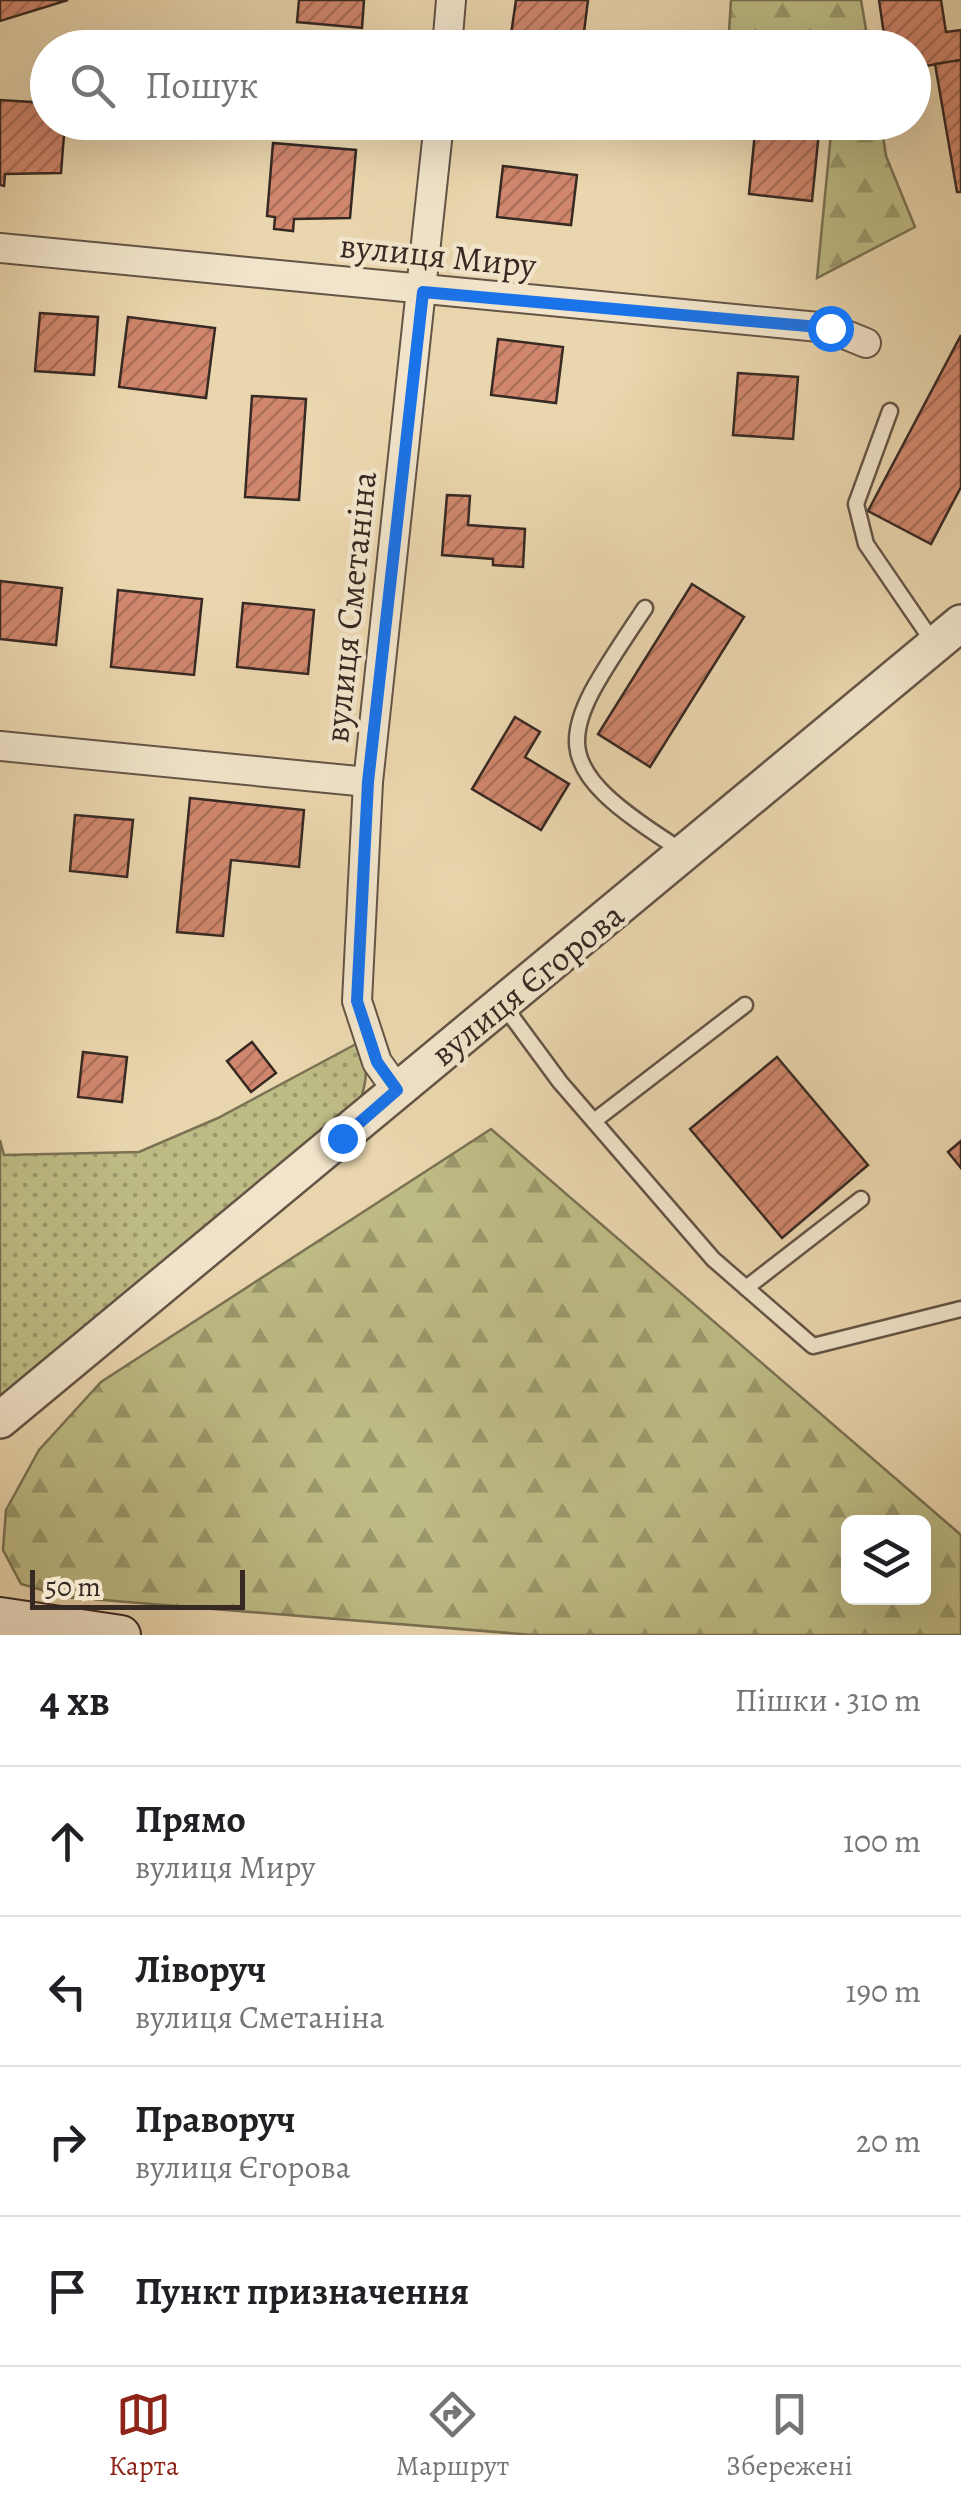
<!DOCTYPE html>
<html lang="uk">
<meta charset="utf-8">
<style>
body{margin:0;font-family:Alegreya,serif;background:#f6f6f6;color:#202124}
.controls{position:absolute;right:30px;bottom:30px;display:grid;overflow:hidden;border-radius:15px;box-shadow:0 10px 40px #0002}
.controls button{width:90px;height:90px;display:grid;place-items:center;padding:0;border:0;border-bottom:2px solid #e0e0e0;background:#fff;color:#202124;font:50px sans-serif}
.scale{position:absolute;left:30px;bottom:25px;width:215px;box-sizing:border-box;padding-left:10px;border:5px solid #372923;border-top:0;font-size:28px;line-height:35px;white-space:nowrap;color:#372923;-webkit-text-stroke:8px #f1e4ca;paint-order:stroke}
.stop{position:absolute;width:30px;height:30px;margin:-22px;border:8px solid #1a73e8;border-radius:50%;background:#fff}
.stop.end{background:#1a73e8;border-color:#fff;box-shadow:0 2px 10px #0008}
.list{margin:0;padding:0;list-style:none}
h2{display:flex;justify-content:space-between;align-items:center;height:130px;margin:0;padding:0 40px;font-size:42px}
h2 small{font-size:32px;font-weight:400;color:#757577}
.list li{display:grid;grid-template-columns:65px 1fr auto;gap:30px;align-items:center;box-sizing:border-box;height:150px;padding:0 40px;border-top:2px solid #e0e0e0}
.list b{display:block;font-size:38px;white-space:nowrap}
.list p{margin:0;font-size:32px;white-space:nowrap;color:#757577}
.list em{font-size:32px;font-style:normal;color:#757577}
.icon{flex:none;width:55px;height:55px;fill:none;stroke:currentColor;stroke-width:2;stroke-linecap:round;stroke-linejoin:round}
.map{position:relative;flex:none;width:961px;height:1635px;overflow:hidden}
.search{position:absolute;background:#fff;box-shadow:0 10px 40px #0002;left:30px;right:30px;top:30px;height:110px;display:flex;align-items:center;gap:25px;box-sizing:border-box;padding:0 35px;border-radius:55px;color:#757577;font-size:38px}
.sheet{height:730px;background:#fff}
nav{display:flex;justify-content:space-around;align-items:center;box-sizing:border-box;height:140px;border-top:2px solid #e0e0e0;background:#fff;font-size:28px;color:#757577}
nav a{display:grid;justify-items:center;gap:5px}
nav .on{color:#8f2418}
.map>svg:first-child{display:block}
</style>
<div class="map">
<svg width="961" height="1635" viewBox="0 0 961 1635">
<defs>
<pattern id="grass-dots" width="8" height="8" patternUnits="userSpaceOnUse" patternTransform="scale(2.5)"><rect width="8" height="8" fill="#bebc85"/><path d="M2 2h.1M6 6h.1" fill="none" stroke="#9b996c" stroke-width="1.8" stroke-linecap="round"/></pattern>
<pattern id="forest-firs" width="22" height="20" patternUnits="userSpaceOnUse" patternTransform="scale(2.5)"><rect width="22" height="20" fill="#bebc85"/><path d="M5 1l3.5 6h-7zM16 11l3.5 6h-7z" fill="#9b996c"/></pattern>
<pattern id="building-hatch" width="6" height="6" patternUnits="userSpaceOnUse" patternTransform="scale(2.5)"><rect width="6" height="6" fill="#d0876d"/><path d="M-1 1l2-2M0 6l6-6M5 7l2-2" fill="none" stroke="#aa6e59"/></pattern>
</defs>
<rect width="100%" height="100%" fill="#ead6ae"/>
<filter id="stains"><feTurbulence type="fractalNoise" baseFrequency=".002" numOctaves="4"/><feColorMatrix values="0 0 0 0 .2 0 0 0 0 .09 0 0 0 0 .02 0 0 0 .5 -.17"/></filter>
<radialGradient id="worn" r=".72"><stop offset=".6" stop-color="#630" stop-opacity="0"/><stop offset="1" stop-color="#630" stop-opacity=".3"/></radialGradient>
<path fill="url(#grass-dots)" stroke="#7a7254" stroke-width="2.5" d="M356,1044C368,1061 368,1078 361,1098L0,1396V1140L4,1155L139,1152L218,1118Z"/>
<g fill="url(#forest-firs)" stroke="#7a7254" stroke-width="2.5" fill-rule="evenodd">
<path d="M731,0H861L869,47H728Z"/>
<path d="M832,123H881L886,156L915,227L817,278Z"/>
<path d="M491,1129L961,1535V1635H533L66,1597L21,1584L3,1550L6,1510L39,1450L101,1382ZM924,1522V1598H848V1522Z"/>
</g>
<g fill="url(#building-hatch)" stroke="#372923" stroke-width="2.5">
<path d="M0,0H68L0,21Z"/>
<path d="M299,0H364L362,28L297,22Z"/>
<path d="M516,0H588L582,48H509Z"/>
<path d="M879,0H941L946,32L961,30V60L914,68V48H886Z"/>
<path d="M961,60V192H957L935,64Z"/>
<path d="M0,100L48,103V122H65L61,173L5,174L4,186L0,185Z"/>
<path d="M756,122H820L812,201L749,194Z"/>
<path d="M273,143L356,150L350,218L294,219L293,231L274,229L275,217L267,216Z"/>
<path d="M503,166L577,175L571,225L497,217Z"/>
<path d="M40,313L98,317L94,375L35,371Z"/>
<path d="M128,317L215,328L206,398L119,387Z"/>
<path d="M961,335V487L931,544L868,511Z"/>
<path d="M498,339L563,347L556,403L491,395Z"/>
<path d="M738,373L798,377L793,439L733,435Z"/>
<path d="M252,396L306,399L299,500L245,497Z"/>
<path d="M447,495L470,496L468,525L525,529L523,567L493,565V559L442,555Z"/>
<path d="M0,581L62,588L56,645L0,639Z"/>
<path d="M692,584L744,617L650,767L598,734Z"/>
<path d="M118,590L202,599L194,675L111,667Z"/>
<path d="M243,603L314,610L308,674L237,667Z"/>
<path d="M515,717L540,732L525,757L569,784L541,830L472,789Z"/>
<path d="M190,798L304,810L299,867L231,860L223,936L177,932Z"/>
<path d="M75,815L133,820L127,877L70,871Z"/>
<path d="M252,1042L276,1073L251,1092L227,1061Z"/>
<path d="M83,1052L127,1057L122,1102L78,1097Z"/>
<path d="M777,1057L868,1165L782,1238L690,1129Z"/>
<path d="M961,1141V1168L948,1152Z"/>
</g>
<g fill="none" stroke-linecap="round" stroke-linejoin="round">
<g stroke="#645446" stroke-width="19">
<g id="service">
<path d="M890,411L856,504L866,544L933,642"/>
<path d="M645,608C557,739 539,761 684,852"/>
<path d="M504,1006L560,1082L713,1259L813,1346L961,1309"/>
<path d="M594,1121L745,1005"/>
<path d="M746,1288L861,1199"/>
</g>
</g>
<g stroke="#645446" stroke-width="32">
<g id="minor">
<path d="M447,48L451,0"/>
<path d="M0,248L829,328L866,343"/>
<path d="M0,746L368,782"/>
<path d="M397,1090L377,1062L357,1001L368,782L439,122"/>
</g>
</g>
<g stroke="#645446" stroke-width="40">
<path id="tertiary" d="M0,1420L961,623"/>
</g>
<g stroke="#372923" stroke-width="42">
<path id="secondary" d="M0,1617L121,1635"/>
</g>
<use href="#service" stroke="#f1e4ca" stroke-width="14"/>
<use href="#minor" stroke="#f1e4ca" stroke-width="28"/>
<use href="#tertiary" stroke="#f1e4ca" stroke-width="35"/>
<use href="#secondary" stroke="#f1e4ca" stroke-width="38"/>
</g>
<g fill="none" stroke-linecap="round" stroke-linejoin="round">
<path stroke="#1a73e8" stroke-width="12" d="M342,1138L397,1090L377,1062L357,1001L368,782L423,292L830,328"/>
</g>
<g text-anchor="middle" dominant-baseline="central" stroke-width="9" stroke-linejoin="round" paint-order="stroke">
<g font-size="35" fill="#372923" stroke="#f1e4ca">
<text transform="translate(438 255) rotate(6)">вулиця Миру</text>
<text transform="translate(350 607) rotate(-84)">вулиця Сметаніна</text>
<text transform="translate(527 984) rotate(-39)">вулиця Єгорова</text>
</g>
</g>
<rect width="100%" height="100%" filter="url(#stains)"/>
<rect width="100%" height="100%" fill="url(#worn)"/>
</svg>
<div class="controls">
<button><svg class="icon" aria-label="layers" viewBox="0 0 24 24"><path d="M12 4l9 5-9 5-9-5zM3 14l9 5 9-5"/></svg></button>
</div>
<div class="scale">50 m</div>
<div class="stop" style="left:830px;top:328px"></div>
<div class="stop end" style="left:342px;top:1138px"></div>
<div class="search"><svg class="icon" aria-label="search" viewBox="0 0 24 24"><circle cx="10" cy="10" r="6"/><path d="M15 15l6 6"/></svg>Пошук</div>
</div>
<section class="sheet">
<h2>4 хв<small>Пішки · 310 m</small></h2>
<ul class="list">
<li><svg class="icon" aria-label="ahead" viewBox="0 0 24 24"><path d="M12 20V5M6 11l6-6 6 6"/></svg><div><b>Прямо</b><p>вулиця Миру</p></div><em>100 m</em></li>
<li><svg class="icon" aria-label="left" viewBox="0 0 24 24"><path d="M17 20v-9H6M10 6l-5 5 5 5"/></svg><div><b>Ліворуч</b><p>вулиця Сметаніна</p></div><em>190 m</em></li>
<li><svg class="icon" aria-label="right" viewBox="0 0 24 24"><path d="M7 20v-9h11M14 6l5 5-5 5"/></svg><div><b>Праворуч</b><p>вулиця Єгорова</p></div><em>20 m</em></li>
<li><svg class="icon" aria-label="arrive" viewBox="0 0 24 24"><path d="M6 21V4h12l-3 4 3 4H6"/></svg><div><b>Пункт призначення</b></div></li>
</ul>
</section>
<nav>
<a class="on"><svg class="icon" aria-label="map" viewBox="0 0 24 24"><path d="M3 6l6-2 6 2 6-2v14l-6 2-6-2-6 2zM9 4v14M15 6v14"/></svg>Карта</a>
<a><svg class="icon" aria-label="directions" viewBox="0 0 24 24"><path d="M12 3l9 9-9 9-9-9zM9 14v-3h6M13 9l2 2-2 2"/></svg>Маршрут</a>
<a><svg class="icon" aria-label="saved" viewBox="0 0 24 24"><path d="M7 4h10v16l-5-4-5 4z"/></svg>Збережені</a>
</nav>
